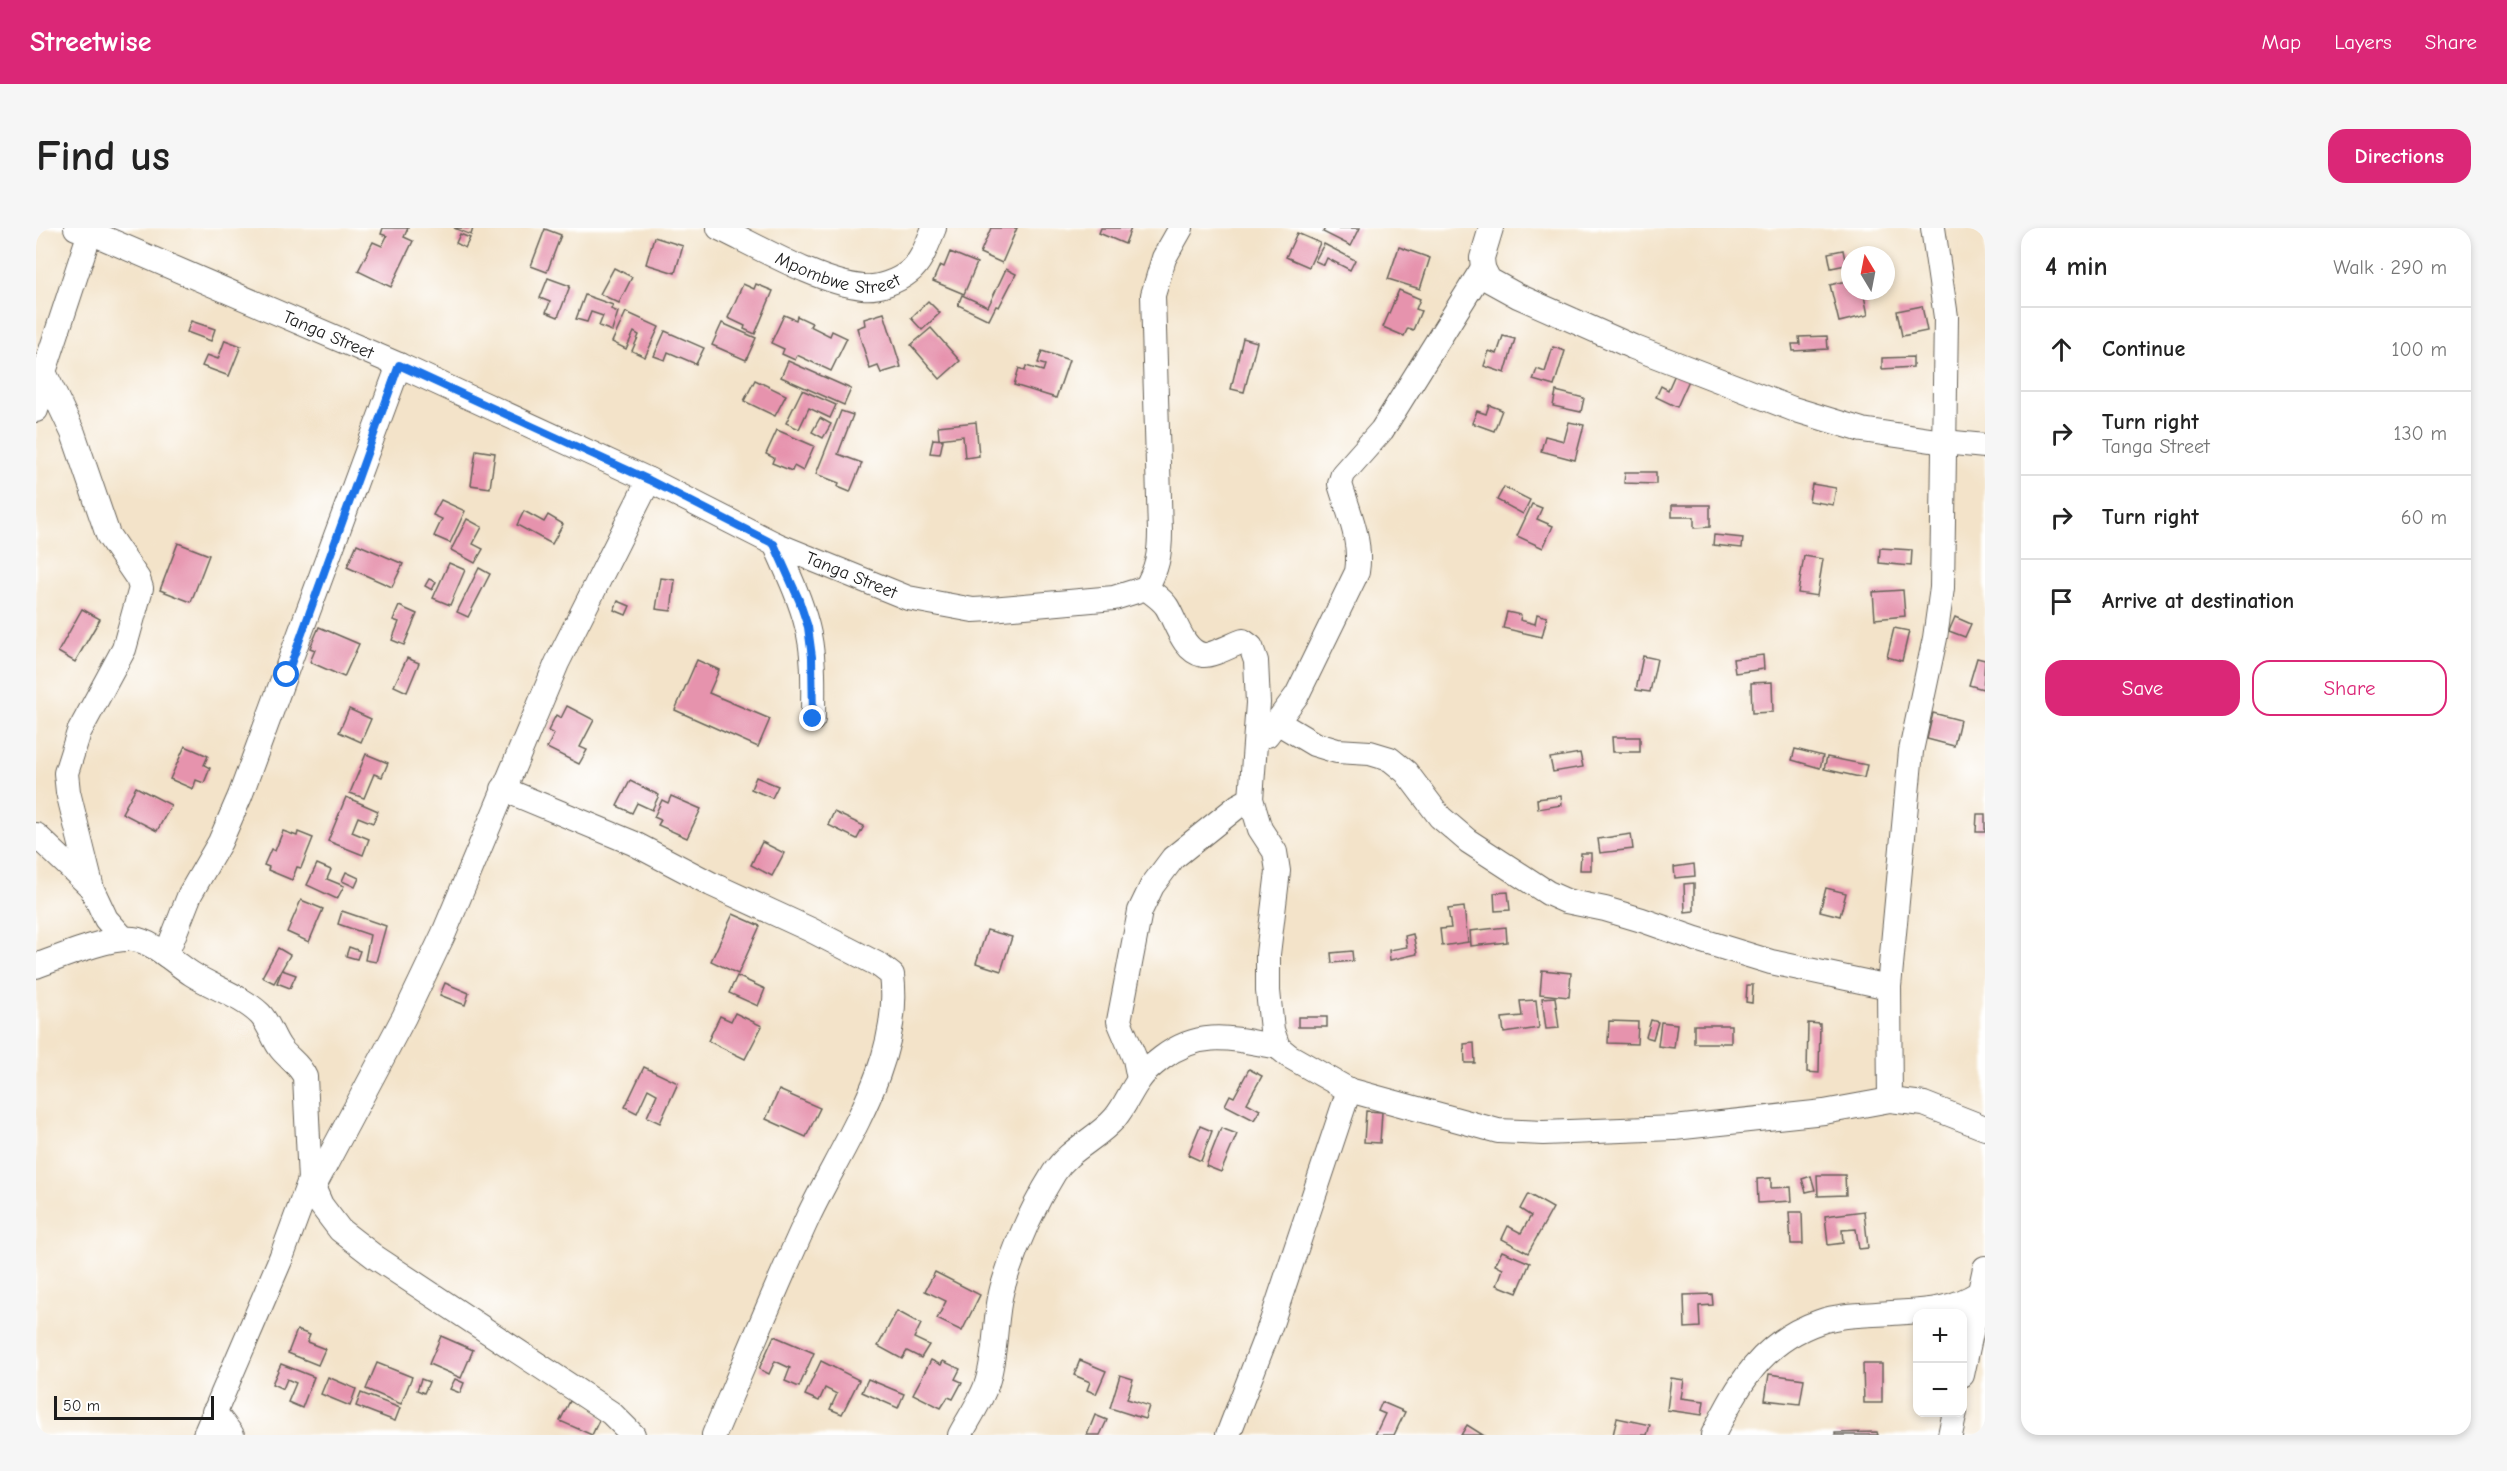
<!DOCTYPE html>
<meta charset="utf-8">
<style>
body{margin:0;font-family:"Comic Neue",sans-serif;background:#f6f6f6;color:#222}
.controls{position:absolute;right:18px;bottom:18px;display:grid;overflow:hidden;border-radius:12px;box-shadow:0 3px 9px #0003}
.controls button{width:54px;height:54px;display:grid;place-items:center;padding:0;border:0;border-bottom:2px solid #e0e0e0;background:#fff;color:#222;font:30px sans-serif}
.compass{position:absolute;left:1805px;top:18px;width:54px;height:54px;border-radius:50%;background:#fff;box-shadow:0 3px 9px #0003;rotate:350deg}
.scale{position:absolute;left:18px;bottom:15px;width:160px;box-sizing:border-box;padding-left:6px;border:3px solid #1c1c1c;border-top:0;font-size:16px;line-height:21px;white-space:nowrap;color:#1c1c1c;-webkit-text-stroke:4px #fff;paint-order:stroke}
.stop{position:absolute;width:18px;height:18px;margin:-14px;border:4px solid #1a73e8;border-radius:50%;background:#fff}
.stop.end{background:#1a73e8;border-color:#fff;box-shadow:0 2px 6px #0008}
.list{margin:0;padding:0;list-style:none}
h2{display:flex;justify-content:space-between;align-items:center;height:78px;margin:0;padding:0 24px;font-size:26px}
h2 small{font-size:20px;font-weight:400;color:#767676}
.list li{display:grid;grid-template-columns:39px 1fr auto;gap:18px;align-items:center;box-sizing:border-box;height:84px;padding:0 24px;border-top:2px solid #e0e0e0}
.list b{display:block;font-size:22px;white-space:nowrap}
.list p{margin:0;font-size:20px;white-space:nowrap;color:#767676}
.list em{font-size:20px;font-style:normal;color:#767676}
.actions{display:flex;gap:12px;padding:18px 24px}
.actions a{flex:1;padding:14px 0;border:2px solid #db2777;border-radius:18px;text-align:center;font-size:21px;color:#db2777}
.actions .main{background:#db2777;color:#fff}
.icon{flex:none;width:33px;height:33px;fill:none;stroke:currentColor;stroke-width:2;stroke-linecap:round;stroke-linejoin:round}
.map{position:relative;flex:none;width:1949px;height:1207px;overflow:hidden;border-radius:18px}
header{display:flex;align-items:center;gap:36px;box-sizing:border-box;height:84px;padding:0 30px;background:#db2777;color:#fff}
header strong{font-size:28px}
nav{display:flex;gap:33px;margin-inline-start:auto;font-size:21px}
.intro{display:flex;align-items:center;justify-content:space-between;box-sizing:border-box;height:144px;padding:0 36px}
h1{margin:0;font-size:42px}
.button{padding:15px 27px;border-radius:18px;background:#db2777;color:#fff;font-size:21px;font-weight:700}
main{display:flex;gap:36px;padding:0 36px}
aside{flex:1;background:#fff;border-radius:18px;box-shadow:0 3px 9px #0003}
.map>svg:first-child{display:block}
</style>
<header>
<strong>Streetwise</strong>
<nav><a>Map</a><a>Layers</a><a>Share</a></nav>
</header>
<div class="intro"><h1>Find us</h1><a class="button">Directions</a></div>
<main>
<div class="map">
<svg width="1949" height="1207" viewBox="0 0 1949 1207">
<rect width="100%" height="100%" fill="#fff"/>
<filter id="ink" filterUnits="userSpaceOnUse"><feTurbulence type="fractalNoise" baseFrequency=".0167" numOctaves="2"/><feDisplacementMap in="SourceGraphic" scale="12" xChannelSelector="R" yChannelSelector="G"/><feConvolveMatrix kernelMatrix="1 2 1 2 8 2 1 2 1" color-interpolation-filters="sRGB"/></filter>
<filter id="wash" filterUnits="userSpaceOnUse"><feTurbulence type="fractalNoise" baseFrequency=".008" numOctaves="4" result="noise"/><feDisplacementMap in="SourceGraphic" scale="24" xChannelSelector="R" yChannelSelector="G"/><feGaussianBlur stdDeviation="1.35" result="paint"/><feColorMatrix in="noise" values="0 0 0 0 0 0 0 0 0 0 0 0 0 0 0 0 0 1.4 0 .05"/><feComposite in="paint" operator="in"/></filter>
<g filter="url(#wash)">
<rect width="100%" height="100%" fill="#f3e3c9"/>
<g id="blocks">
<g fill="#e693ad">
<path d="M347,0H372L368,9L377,13L355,59L322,43L337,14L346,18L351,8L345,6Z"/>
<path d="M418,0H437L435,7Z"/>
<path d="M955,0H981L966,35L944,25Z"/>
<path d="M1065,0H1095L1089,16L1063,5Z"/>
<path d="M1289,0H1324L1315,18L1287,4Z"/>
<path d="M509,1L525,7L511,44L495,38Z"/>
<path d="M1261,5L1284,15L1273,39L1250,29Z"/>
<path d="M424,6L434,10L429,20L420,15Z"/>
<path d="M618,9L647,18L639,45L610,36Z"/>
<path d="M1288,16L1319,32L1314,42L1291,30L1288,37L1279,33Z"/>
<path d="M1363,19L1394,30L1384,61L1352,51Z"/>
<path d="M1807,22L1810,37L1795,40L1792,25Z"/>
<path d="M914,24L941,35L928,66L897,53L904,37L908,39Z"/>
<path d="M578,40L596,49L583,75L564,66Z"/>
<path d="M970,41L980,46L963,79L960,78L953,92L922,77L926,67L952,79Z"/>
<path d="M512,50L534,58L522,89L510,84L514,74L504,70Z"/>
<path d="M1814,52V63H1827L1832,87L1803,94L1794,57Z"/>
<path d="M707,56L718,61L720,56L737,63L719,106L708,101L709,98L692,90Z"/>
<path d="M1363,62L1384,71L1380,81L1385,83L1377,102L1372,100L1368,108L1347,99Z"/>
<path d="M549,67L577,77L575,81L582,84L576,103L563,98L567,88L555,84L551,94L540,91Z"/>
<path d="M892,73L904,85L886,102L875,90Z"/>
<path d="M1886,78L1891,103L1866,108L1861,83Z"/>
<path d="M590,84L623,99L609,129L596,123L603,107L598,104L590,121L576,114Z"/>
<path d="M848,85L865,139L845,145L842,138L834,141L821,100L829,97L828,91Z"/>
<path d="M748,87L760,92L761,88L776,95L774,98L794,108L796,103L811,110L795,143L761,127L759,132L746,126L748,121L735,115Z"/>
<path d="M155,93L179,101L175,113L151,104Z"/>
<path d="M686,95L720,110L710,132L676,117Z"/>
<path d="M895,100L924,133L904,151L875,117Z"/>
<path d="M629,103L668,120L660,136L632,124L629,132L618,128Z"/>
<path d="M1467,108L1479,111L1469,145L1448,138L1453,123L1461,126Z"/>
<path d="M1791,108L1792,121L1757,123L1756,116H1764L1763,109Z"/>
<path d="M1207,110L1221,114L1208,164L1195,161Z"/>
<path d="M189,112L205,118L193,148L166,138L171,127L182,131Z"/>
<path d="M1517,119L1529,123L1518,158L1497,152L1501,141L1509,144Z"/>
<path d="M1006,123L1033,132L1020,170L978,157L983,140L989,143L990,138L1007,143L1009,137L1002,135Z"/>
<path d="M1877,129V139L1846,141V130Z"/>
<path d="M752,133L815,161L808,177L745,149Z"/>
<path d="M1640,144L1654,150L1641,179L1620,169L1625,158L1632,162Z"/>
<path d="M719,152L750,167L739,188L708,173Z"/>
<path d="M766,162L800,177L794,190L773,180L763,201L750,195Z"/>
<path d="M1520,163L1548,170L1545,184L1517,178Z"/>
<path d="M1453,177L1466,182L1458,203L1436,195L1441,183L1450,186Z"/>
<path d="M805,183L817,187L802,226L826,235L814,264L802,259L803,255L780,246Z"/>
<path d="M784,190L795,196L787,210L776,204Z"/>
<path d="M940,194L943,228L929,230L927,208L903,211L902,198Z"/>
<path d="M1533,194L1548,197L1539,232L1505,223L1509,208L1528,213Z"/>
<path d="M741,202L778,218L767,243L758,238L756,243L736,235L738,230L730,226Z"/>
<path d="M897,211L907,212L904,226L894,225Z"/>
<path d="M440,222L459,225L454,260L435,257Z"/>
<path d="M1589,244H1620V256L1588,255Z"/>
<path d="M1776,256L1800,260L1797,277L1773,273Z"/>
<path d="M1468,259L1494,272L1487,286L1461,272Z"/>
<path d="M405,272L429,283L414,315L398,308L406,291L397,287Z"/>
<path d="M1496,276L1506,280L1501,291L1517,298L1507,320L1481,308Z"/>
<path d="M1636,277H1674V299L1658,300V289H1636Z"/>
<path d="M488,283L508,294L512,287L527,296L516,316L481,297Z"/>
<path d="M431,291L446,299L437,316L447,321L439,335L415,322Z"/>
<path d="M1678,307L1707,310L1706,320L1677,317Z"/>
<path d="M142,315L173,327L155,374L124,362Z"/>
<path d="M321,316L367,336L356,359L311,339Z"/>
<path d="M1844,320L1876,322L1875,338L1843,335Z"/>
<path d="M1768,328L1787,331L1781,368L1762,365Z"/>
<path d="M413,335L429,342L414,377L397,370Z"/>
<path d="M443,340L454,346L432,389L421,384Z"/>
<path d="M625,350L639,352L635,383L620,381Z"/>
<path d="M393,351L400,354L396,362L389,358Z"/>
<path d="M1867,362L1869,388L1839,391L1837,364Z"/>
<path d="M582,373L594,378L590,387L578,382Z"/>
<path d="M363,378L381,386L368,417L356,412L363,394L357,392Z"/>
<path d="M46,381L64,391L39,434L22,424Z"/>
<path d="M1471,384L1485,387L1484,392L1499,396L1501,386L1511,389L1506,409L1467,400Z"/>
<path d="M1919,389L1935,396L1929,409L1913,403Z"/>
<path d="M283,399L323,416L308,449L274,434L279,422L274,420Z"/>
<path d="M1858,400L1873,403L1866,433L1851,429Z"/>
<path d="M1727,427L1728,441L1699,445L1697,431Z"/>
<path d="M1607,428L1621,431L1614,464L1600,462Z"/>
<path d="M371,430L383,435L371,464L358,458Z"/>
<path d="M1941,430L1949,432L1947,461L1933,457Z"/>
<path d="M661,432L683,442L673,465L734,491L722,519L639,482Z"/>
<path d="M1736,454L1737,484L1716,485L1715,455Z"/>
<path d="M531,478L558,492L544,519L551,522L543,536L511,520L518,506L512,503L520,487L525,490Z"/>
<path d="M313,481L335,491L325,514L303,504Z"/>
<path d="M1897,485L1924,492L1918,518L1891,511Z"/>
<path d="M1576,509H1604V524H1577Z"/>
<path d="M149,518L172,528L168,537L174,540L168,555L160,552L157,561L134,551Z"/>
<path d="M1759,521L1787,528L1784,540L1756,532Z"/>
<path d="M1544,525L1547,539L1517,544L1514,530Z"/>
<path d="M330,526L352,535L346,549L338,546L328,570L314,565Z"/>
<path d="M1791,529L1831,537L1828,550L1788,541Z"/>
<path d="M720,549L742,558L736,570L715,561Z"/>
<path d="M594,553L623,567L616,582L601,575L596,585L581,578Z"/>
<path d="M100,559L135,577L121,603L86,585Z"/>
<path d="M635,568L665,581L651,610L622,597L625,592L618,589L626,572L632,575Z"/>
<path d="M1525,568L1526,577L1502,581L1501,571Z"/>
<path d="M310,569L342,583L337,595L322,589L316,604L333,611L327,627L292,613Z"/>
<path d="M798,584L828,598L821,611L792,597Z"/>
<path d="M1941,586H1949V604H1940Z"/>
<path d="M247,603L261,608L262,604L277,610L265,640L261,639L256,652L232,642L233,639L228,637L235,621L239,623Z"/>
<path d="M1595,606L1597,621L1564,625L1562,611Z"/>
<path d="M726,614L748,625L736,648L715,637Z"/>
<path d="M1545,625H1555V642H1544Z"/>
<path d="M281,636L295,642L291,651L308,658L301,671L271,657Z"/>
<path d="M1658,636L1659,648L1639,650L1638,639Z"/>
<path d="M310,644L323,650L319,659L306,653Z"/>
<path d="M1658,655V683L1649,684L1648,656Z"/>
<path d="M1790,660L1810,665L1804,688L1784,683Z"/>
<path d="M1472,664L1474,682L1459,683L1458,665Z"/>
<path d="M265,672L287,681L273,714L251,704Z"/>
<path d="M1428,679L1432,714L1406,718L1404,701L1415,700L1412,681Z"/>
<path d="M306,683L350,698L340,734L329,732L334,707L302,696Z"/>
<path d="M697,686L724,698L702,746L675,733Z"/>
<path d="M1470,699L1471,714L1435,718L1434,703Z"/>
<path d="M951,702L976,709L965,743L940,735Z"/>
<path d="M1377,706L1381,726L1354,732L1353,722L1371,719L1369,708Z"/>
<path d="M313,719L324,723L321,731L310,728Z"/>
<path d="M242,720L254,727L238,755L226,749Z"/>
<path d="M1316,723L1317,733L1296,735L1295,725Z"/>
<path d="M246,742L260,747L254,760L241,755Z"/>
<path d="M1506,742L1535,745L1533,769L1504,766Z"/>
<path d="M701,748L729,761L722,778L693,765Z"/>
<path d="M409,755L433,765L429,777L404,767Z"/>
<path d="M1711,757H1717L1716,775L1710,774Z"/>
<path d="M1519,769L1523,800L1510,801L1506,770Z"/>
<path d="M1500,772L1503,800L1468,805L1466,790L1486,788L1484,773Z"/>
<path d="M699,785L726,798L709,831L672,813L684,788L695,793Z"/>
<rect x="1262" y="789" width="29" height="10"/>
<path d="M1615,792L1622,794L1617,811L1610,809Z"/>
<path d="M1573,793L1602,794L1601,816L1572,815Z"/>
<path d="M1625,794L1641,796L1638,820L1622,818Z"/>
<path d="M1772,795L1784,796L1783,845L1771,844Z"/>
<rect x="1658" y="797" width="37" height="18"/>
<path d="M1438,815L1439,835H1429L1428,816Z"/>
<path d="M608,839L642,855L624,895L611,889L621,866L612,861L601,885L589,879Z"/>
<path d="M1213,841L1226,848L1211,875L1224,882L1218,892L1189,877L1194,867L1198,869Z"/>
<path d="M743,862L784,880L770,909L730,891Z"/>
<path d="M1330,883L1346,884L1344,915L1328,914Z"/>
<path d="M1164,898L1176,903L1165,933L1152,927Z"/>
<path d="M1185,900L1201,906L1185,944L1170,938Z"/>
<path d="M1781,947H1809L1810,967L1782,968Z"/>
<path d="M1775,948L1779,962L1770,964L1766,951Z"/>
<path d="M1735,950V960L1755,959L1756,973L1722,975L1721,951Z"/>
<path d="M1492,966L1517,980L1492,1025L1466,1011L1472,998L1485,1005L1495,988L1484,981Z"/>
<path d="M1828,983L1832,1020L1823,1021L1820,1001L1806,1002L1807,1015L1792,1017L1789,988Z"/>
<path d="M1753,984H1766L1767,1016H1755Z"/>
<path d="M1466,1023L1494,1035L1481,1065L1461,1057L1467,1041L1459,1037Z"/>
<path d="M899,1044L944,1067L926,1103L901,1091L910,1073L889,1063Z"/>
<path d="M1676,1066L1677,1077L1663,1078L1664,1099L1649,1100L1648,1067Z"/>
<path d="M861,1083L885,1096L878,1110L893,1117L885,1130L871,1123L866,1131L842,1118Z"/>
<path d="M261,1102L274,1107L271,1114L289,1121L282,1137L252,1125Z"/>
<path d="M405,1108L437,1122L425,1150L393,1136Z"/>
<path d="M738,1108L778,1125L763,1159L749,1153L754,1140L739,1133L733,1146L723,1141Z"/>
<path d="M895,1132L905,1137L907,1133L924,1141L919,1151L926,1154L917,1171L912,1169L905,1180L877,1166Z"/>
<path d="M1044,1132L1070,1143L1060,1166L1051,1162L1054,1154L1038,1147Z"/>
<path d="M785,1133L823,1152L806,1186L794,1181L801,1166L789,1160L783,1173L769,1167Z"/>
<path d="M341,1135L376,1149L365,1176L330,1161Z"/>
<path d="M245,1136L278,1149L266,1180L252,1174L260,1155L251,1151L247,1161L236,1156Z"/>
<path d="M1827,1136H1846V1175H1828Z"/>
<path d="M1733,1146L1768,1151L1764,1176L1729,1172Z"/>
<path d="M1084,1147L1097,1151L1091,1171L1113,1178L1109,1191L1074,1180Z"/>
<path d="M292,1149L320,1161L314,1178L285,1166Z"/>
<path d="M1635,1150L1648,1152L1645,1170L1668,1173L1666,1187L1631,1182Z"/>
<path d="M385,1151L393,1154L388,1165L381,1162Z"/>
<path d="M419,1151L428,1155L424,1165L414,1161Z"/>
<path d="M832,1151L868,1166L862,1180L826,1164Z"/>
<path d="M325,1165L364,1180L359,1193L320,1178Z"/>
<path d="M534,1173L565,1188L556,1207L524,1193Z"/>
<path d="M1346,1174L1369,1184L1358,1207H1339L1349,1186L1342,1183Z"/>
<path d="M1059,1187L1071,1192L1064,1207H1051Z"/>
<path d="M1581,1190L1614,1197L1611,1207H1577Z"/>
<path d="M1431,1197L1447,1207H1425Z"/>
<path d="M1841,1204L1842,1207H1799V1205Z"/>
</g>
</g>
</g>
<g filter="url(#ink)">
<use href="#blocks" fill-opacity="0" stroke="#676259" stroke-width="1.5"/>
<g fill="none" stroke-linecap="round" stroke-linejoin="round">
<g stroke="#676259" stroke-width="26">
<g id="minor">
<path id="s1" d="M40,0L54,4L363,137L613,252L739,316L872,370L937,382L955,381L1078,370L1110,360C1121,341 1124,326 1124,304L1117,67L1128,30L1145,0"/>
<path id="s2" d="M683,0C723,19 784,55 827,59C842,61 862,53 873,44C886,34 892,14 898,0"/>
<path d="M1455,0L1446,30L1447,40L1453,52L1482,68L1597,119L1757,181L1826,202L1908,214L1949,218"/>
<path d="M8,144L37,205L72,307L102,351L105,360L88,421L43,504L30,545L32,564L56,661L70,691L88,711"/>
<path d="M0,182L8,144L54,4"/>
<path d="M739,316C751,343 764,370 771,398C779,428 777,461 777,491"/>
<path d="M1110,360C1117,366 1126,371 1131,379C1140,394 1147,423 1167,427C1176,428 1198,416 1207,413L1215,419L1220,433L1222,475L1215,571L1224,601L1239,624L1242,643L1232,726V763L1236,802L1242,819L1253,828L1313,862L1462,903L1507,905L1638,900L1788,884L1854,872L1888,876L1949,900"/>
<path d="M1241,494L1278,516L1301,523L1334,525L1354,531L1370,544L1404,589L1432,613L1512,665L1530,673L1569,681L1606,692L1660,711L1735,734L1853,759"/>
<path d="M1231,507L1261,467L1321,344C1326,313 1313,286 1304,256L1307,246L1346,202L1447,40"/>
<path d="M467,561L597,615L675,656L775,702L843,737L856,747C867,833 807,915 772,989C739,1061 709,1134 678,1207"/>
<path d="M0,607L55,659"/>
<path d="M130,727L154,666L184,614L204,568L363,137"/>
<path d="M0,738C25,729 71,709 97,711C117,713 140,736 156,746C178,760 205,768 224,786C233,795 237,811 245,821C253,831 264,837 269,849L274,952L285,977L304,1002L339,1029L575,1185L597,1207"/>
<path d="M1103,851L1099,831L1083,793L1104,683L1116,658L1137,630L1202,578L1215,571"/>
<path d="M1854,872L1853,759L1875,523L1899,410L1906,360L1910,89L1897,0"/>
<path d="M277,960L368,789L408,705L521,435L613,252"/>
<path d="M1926,1147L1949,1040"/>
<path d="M178,1184L196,1207"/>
<path d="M169,1207L245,1030L274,952"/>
<path d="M924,1207C933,1190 945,1173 951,1155C961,1124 958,1091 966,1061C978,1021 996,980 1018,945C1033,921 1061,911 1079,890C1089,878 1094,864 1103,852C1108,844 1118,836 1126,830C1165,800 1198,811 1242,819"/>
<path d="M1192,1207L1236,1093L1313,862"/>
<path d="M1677,1207C1703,1156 1725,1114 1783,1094C1806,1086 1832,1087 1856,1085C1889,1083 1914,1083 1943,1065"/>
<path d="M1914,1207L1919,1184"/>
</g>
</g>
<use href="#minor" stroke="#fff" stroke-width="24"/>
</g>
</g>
<g fill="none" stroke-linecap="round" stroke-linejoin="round" filter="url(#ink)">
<path stroke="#1a73e8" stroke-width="8" d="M251,447L363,137L613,252L738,316L763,372L772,399L776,429L777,491"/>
</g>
<g text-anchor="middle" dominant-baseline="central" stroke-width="4.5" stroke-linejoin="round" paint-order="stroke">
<g font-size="18" fill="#1c1c1c" stroke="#fff">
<text stroke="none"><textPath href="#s2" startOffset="129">Mpombwe Street</textPath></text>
<text stroke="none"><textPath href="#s1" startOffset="274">Tanga Street</textPath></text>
<text stroke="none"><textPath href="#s1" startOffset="850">Tanga Street</textPath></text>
</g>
</g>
</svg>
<div class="controls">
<button>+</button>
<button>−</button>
</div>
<svg class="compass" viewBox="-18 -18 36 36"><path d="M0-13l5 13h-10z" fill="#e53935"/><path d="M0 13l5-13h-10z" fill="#767676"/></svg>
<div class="scale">50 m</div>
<div class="stop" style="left:251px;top:447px"></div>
<div class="stop end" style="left:777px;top:491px"></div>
</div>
<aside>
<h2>4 min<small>Walk · 290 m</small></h2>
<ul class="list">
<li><svg class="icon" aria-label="ahead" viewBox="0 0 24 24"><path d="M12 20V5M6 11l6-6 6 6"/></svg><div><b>Continue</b></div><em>100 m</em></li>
<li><svg class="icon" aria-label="right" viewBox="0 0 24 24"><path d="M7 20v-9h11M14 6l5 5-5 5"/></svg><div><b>Turn right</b><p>Tanga Street</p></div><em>130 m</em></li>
<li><svg class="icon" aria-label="right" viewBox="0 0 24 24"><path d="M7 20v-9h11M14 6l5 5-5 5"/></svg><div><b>Turn right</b></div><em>60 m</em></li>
<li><svg class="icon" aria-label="arrive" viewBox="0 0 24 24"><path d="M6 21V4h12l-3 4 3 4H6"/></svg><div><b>Arrive at destination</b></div></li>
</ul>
<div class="actions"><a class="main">Save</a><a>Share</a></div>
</aside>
</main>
